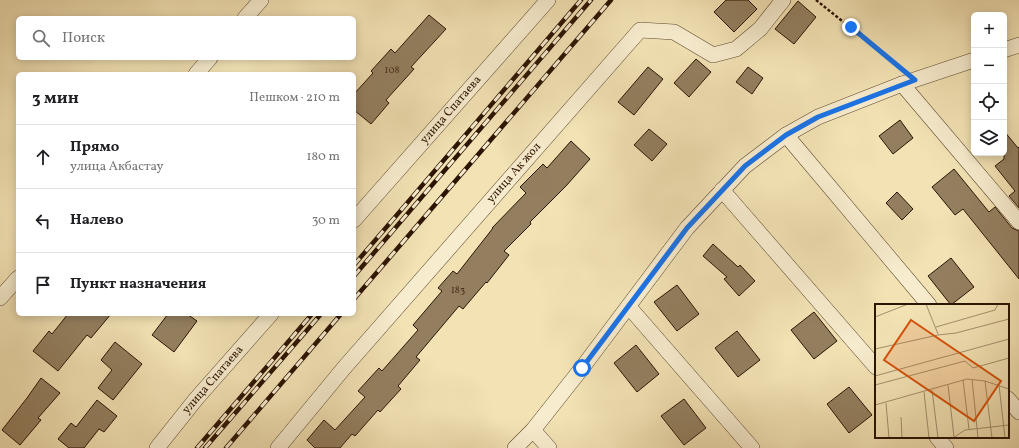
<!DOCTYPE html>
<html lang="ru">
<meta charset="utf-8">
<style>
body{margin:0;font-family:Vollkorn,serif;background:#f6f6f6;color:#202124}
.controls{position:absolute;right:12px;top:12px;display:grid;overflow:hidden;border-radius:6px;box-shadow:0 2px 10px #0003}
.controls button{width:36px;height:36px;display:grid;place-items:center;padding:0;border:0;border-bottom:1px solid #e0e0e0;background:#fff;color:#202124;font:20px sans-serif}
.stop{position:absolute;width:12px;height:12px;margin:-9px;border:3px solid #1a73e8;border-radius:50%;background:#fff}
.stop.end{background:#1a73e8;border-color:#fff;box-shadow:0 1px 4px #0008}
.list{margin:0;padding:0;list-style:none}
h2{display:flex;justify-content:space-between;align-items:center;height:52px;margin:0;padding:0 16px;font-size:17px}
h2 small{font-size:13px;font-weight:400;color:#757577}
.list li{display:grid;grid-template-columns:26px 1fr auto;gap:12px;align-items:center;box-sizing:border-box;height:64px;padding:0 16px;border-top:1px solid #e0e0e0}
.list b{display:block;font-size:15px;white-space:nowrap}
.list p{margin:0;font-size:13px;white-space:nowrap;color:#757577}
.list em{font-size:13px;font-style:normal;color:#757577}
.icon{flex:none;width:22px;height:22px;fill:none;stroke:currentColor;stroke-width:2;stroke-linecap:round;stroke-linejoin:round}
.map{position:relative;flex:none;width:1019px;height:448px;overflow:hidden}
.search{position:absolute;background:#fff;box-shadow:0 2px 10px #0003;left:16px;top:16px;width:340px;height:44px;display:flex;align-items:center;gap:10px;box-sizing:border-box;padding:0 14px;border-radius:6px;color:#757577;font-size:15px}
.panel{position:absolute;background:#fff;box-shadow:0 2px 10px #0003;left:16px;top:72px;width:340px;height:244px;border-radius:6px}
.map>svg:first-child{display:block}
</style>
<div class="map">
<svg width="1019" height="448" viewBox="0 0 1019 448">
<rect width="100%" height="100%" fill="#f2e2b4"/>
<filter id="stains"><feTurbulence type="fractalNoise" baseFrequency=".005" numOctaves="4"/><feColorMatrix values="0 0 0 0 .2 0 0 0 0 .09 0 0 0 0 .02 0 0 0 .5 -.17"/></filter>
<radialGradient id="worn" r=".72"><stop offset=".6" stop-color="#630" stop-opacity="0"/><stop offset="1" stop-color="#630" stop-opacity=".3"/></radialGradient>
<g fill="#937f5f" stroke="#2c1403">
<path d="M726,0H748L757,9L734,32L714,12Z"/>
<path d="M798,1L816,17L794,44L775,29Z"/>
<path d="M429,15L446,29L411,67L414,69L386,100L389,103L371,124L354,110V94L373,73L371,71L391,49L395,53Z"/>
<path d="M696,59L711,72L689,97L674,83Z"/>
<path d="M648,67L663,79L634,115L618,102Z"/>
<path d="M748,67L763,78L752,94L736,82Z"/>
<path d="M900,120L913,138L893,154L879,136Z"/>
<path d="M649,129L667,144L652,161L634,145Z"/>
<path d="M1004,131L1018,148L1019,147V208L1009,196L1015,191L995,166L1004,159Z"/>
<path d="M571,141L590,159L566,186L530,222L531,224L504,251L509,255L487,283L486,282L463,309L459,306L416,357L420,360L398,386L401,389L380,412L378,410L355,436L352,434L340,448H315L307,440L324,420L335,430L365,397L358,391L379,368L382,371L418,330L413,325L442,291L438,288L453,271L457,274L493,228H492L526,193L520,187L543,164L547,168Z"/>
<path d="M954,169L989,212L995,207L1012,228L1019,231V279L963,209L955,215L932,187Z"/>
<path d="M897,192L913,209L902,220L886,203Z"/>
<path d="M713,244L738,267L740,265L755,281L739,296L724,279L727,277L703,256Z"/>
<path d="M951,258L974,287L951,305L928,276Z"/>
<path d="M677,285L699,314L677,331L654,302Z"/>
<path d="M814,312L837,341L814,359L791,330Z"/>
<path d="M68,314H111L91,338L87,335L58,371L33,351L49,331L52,334Z"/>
<path d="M168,314H187L197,321L174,352L152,335Z"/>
<path d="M737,331L760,360L738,377L715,348Z"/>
<path d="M115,342L142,364L113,400L98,388L112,370L101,360Z"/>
<path d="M636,345L659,374L637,392L614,363Z"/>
<path d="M41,378L60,393L38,418L41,420L20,445L2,430L27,398Z"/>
<path d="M849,387L872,415L849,433L827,404Z"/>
<path d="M684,399L706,428L684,445L661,416Z"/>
<path d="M97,400L117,416L104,432L99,429L84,448H69L58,439L71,423L76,427Z"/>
</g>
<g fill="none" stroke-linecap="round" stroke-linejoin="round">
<g stroke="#5e482f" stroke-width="16">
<g id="street">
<path d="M245,18L261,0"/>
<path d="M1004,50L1019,45"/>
<path d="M196,74L210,58"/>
<path d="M902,84L1019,222"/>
<path d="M786,135L929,305"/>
<path d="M722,190L876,367"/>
<path d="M354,220L548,0"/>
<path d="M0,298L18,278"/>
<path d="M629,307L752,448"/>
<path d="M1008,399L1019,412"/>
<path d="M533,430L549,448"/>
<path d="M937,437L946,448"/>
<path d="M157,448L196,399L271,314"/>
<path d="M278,448L344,368L640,30L674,32L713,55L736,49L760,29L783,0"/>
<path d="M515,448L533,430L582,368L687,228L745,166L786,135L818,117L902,84L974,60"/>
</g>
</g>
<path stroke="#2c1403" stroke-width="2.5" stroke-dasharray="3 2" stroke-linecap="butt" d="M816,0L902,69"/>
<use href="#street" stroke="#f7ecce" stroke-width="15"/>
<g stroke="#2c1403" stroke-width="4.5">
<g id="rail">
<path d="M354,265L581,0"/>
<path d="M354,276L591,0"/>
<path d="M354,299L611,0"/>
<path d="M197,448L312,314"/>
<path d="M205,448L321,314"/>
<path d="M226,448L341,314"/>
</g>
</g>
<use href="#rail" stroke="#f7ecce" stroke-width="3" stroke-dasharray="9" stroke-linecap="butt"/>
</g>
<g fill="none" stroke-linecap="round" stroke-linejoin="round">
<path stroke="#1a73e8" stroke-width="5" d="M582,368L687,228L745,166L786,135L818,117L915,80L851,27"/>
</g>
<g text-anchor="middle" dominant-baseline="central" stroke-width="3" stroke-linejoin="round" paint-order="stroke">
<g font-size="10" fill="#462f1a">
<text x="392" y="70">108</text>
<text x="458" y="290">183</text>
</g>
<g font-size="12" fill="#2c1403" stroke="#f7ecce">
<text transform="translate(451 110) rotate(-49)">улица Спатаева</text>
<text transform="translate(514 173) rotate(-49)">улица Ак жол</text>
<text transform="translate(213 380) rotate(-49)">улица Спатаева</text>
</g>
</g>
<g transform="translate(875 304)">
<rect width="134" height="134" fill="#f2e2b4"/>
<path fill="none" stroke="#a3906d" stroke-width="1" d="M51,0L63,30M0,13L33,0M61,23L120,6L123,0M0,45L63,31L81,29L134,15M0,72L134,35M97,75L103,134M88,76L94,125M110,77L117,134M0,81L90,57L98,64L134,54M73,81L79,133M124,81L130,134M57,86L63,134M49,88L54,134M11,99L14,134M0,101L92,75L110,77L134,85M26,113L27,134M78,134L90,126L134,121"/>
<path fill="#d5520b" fill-opacity="0.15" stroke="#d5520b" stroke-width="2" d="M36,16L126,77L99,117L9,56Z"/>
<rect width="134" height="134" fill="none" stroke="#2c1403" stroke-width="2"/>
</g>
<rect width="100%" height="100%" filter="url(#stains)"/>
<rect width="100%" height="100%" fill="url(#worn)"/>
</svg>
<div class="controls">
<button>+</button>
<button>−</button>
<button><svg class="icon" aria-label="locate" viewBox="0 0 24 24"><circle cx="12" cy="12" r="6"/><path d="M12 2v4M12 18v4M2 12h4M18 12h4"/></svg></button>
<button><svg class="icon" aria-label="layers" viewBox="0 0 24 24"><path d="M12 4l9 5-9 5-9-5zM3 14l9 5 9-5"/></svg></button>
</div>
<div class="stop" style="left:582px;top:368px"></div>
<div class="stop end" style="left:851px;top:27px"></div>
<div class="search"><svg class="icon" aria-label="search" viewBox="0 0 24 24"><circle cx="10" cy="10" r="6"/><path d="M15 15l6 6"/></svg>Поиск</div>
<section class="panel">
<h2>3 мин<small>Пешком · 210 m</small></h2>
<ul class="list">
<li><svg class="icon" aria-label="ahead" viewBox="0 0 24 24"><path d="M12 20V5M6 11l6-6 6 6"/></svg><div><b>Прямо</b><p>улица Акбастау</p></div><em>180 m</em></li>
<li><svg class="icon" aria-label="left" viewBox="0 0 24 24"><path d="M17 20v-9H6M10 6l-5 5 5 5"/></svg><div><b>Налево</b></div><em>30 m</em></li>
<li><svg class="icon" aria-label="arrive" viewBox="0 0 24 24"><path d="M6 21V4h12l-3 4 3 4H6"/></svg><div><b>Пункт назначения</b></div></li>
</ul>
</section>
</div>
